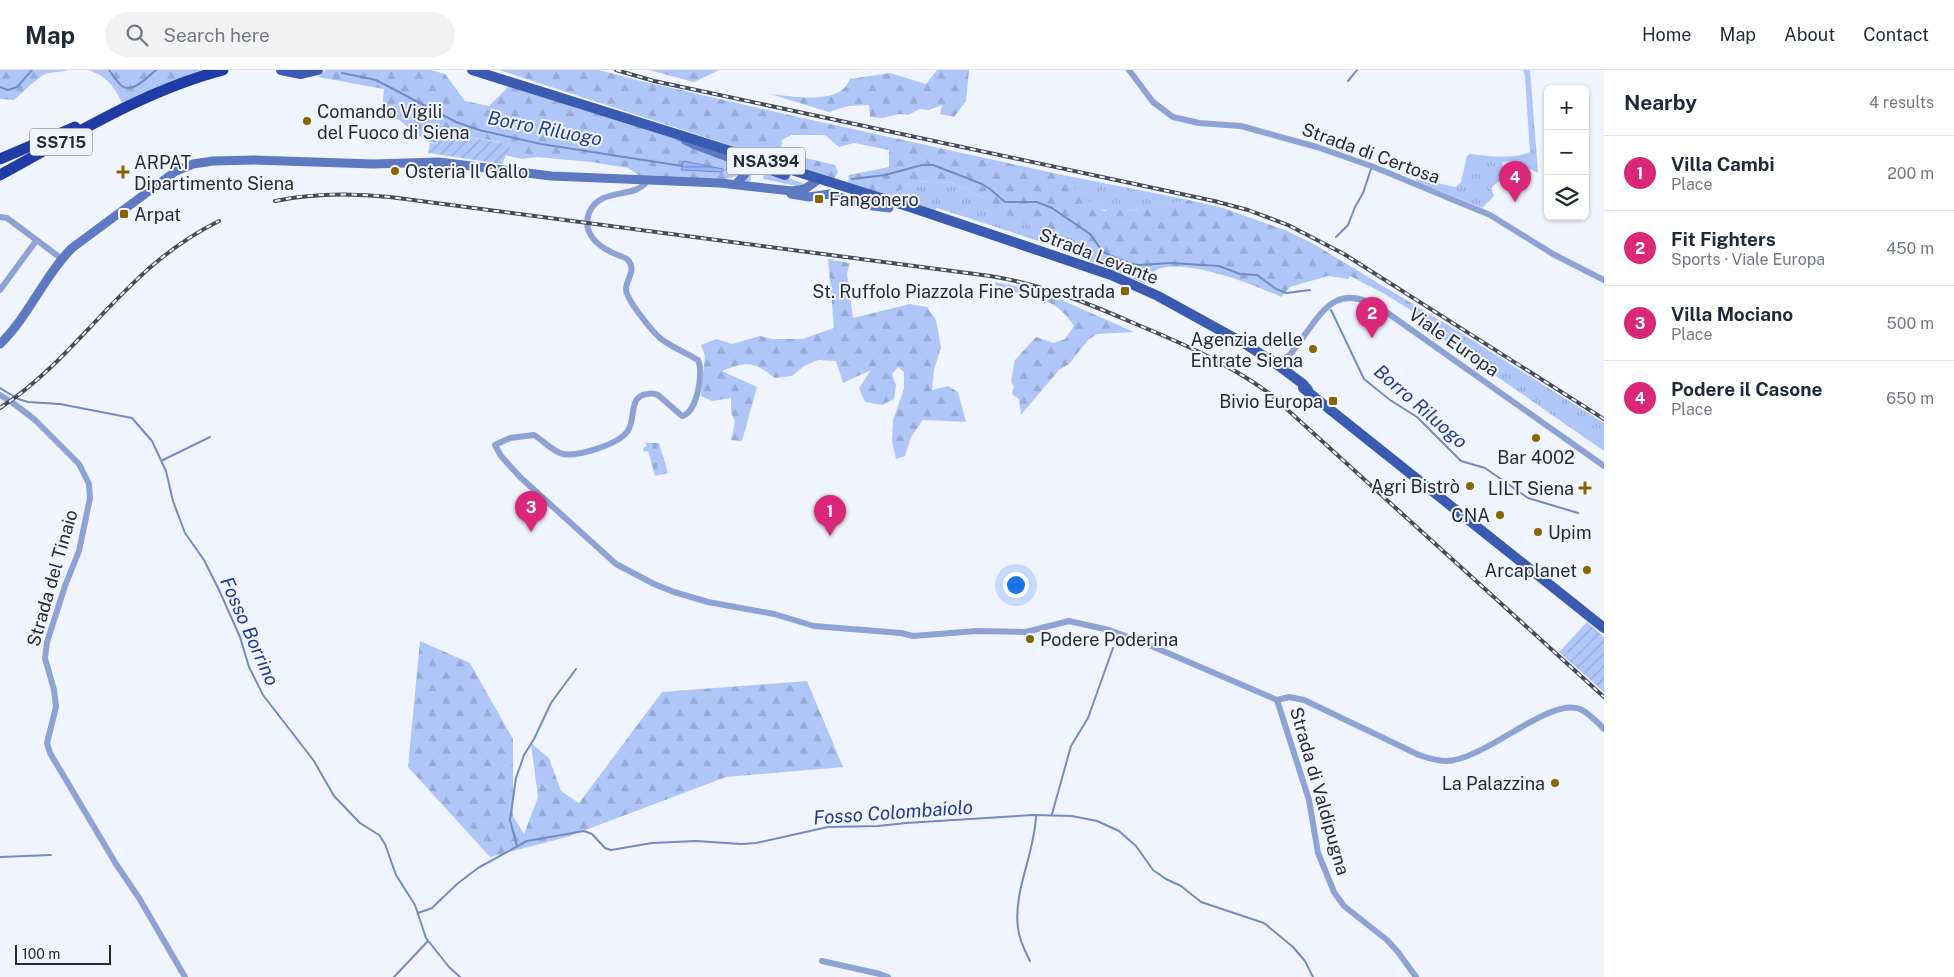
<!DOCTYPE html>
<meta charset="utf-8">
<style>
body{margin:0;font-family:"Public Sans",sans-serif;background:#f2f2f3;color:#1f2937}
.controls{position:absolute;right:15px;top:15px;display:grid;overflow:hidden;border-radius:8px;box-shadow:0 1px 4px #0004}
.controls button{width:45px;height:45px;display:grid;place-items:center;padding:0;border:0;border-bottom:1px solid #e0e1e3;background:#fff;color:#1f2937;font:25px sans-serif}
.scale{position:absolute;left:15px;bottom:12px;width:96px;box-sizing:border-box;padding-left:5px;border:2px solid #262a34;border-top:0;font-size:14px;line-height:18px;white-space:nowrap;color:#262a34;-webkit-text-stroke:4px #f0f4ff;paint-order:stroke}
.you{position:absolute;left:1015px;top:514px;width:18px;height:18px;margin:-12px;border:4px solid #fff;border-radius:50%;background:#1a73e8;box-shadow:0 0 0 8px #1a73e833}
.badge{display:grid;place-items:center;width:32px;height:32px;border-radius:50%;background:#db2777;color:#fff;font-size:16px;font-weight:700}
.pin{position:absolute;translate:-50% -41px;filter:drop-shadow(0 1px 2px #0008)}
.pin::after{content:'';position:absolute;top:26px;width:18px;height:15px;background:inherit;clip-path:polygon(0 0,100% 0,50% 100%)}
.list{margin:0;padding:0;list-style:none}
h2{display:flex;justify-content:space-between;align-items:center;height:65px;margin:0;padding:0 20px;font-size:21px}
h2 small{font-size:16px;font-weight:400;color:#747a83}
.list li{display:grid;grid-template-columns:32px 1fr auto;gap:15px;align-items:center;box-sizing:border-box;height:75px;padding:0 20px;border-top:1px solid #e0e1e3}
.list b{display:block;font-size:19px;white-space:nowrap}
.list p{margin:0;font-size:16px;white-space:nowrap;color:#747a83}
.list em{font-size:16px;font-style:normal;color:#747a83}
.icon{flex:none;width:28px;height:28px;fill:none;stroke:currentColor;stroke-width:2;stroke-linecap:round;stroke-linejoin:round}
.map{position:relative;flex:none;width:1604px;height:907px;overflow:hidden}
header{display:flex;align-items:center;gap:30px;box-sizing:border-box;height:70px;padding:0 25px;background:#fff;border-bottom:1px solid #e0e1e3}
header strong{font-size:24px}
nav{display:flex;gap:28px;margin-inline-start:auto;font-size:18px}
.search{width:350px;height:45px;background:#f2f2f3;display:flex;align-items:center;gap:12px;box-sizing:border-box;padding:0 18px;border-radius:28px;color:#747a83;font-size:19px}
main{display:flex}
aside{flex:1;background:#fff}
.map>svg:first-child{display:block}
</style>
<header>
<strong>Map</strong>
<div class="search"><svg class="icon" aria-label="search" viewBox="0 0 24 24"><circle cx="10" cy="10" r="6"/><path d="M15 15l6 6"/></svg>Search here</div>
<nav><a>Home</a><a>Map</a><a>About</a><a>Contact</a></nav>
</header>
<main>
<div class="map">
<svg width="1604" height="907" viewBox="0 0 1604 907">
<defs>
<pattern id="grass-tufts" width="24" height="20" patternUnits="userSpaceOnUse" patternTransform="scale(1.25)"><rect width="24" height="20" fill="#b0c6f8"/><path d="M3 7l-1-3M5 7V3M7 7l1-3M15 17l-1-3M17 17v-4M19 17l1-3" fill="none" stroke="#97aad5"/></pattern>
<pattern id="forest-firs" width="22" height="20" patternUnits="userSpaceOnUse" patternTransform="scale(1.25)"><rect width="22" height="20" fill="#b0c6f8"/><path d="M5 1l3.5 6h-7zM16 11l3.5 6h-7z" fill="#97aad5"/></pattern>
<pattern id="cemetery-stones" width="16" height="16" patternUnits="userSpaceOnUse" patternTransform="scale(1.25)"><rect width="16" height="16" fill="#b0c6f8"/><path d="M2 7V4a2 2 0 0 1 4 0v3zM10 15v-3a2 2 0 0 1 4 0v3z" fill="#97aad5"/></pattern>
<pattern id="garden-furrows" width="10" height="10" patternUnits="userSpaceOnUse" patternTransform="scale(1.25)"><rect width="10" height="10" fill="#b0c6f8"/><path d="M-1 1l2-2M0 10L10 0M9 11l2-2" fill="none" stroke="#97aad5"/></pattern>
<pattern id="water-rules" width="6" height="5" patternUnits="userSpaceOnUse" patternTransform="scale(1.25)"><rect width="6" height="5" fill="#96b4fd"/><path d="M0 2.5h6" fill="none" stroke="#7a93ce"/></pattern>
</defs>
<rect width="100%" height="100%" fill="#f0f4ff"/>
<g fill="url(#grass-tufts)">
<path d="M1523,0H1530L1538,103L1514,91L1502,92C1505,108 1502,108 1491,118L1494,126L1482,138L1416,111L1417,109L1456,117L1461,112L1467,86L1470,84C1490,86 1512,90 1530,82L1525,7Z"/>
<path d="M748,95L806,114L801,117L763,109L764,103L753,99L750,112L745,111L749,102Z"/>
<path d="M1058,104L1189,130C1171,133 1119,146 1104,140C1086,134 1071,116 1058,104Z"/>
<path d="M913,111L952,113L982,127L1049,159L1070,166L1110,199L1070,184L1063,179L937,138L935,140L892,126Z"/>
<path d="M1438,258L1456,267L1464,265L1604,353V381L1434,263Z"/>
</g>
<g fill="url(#forest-firs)">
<path d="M0,0H68C61,2 55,2 48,3C38,6 23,23 14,30L0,29Z"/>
<path d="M87,0H202L159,16L122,33C115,17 105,4 87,0Z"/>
<path d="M326,0H431L445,4L465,31L489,36L509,16L679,69L739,95L741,102L737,106L725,109L641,107L628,98L591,92L537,87L522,89L505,85L510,74C488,69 466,66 444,67L436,74L425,70L399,50L382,42L384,19L318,7Z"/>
<path d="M499,0H599L637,10L798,47L1058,104L1085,128L1104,141H1129L1189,130L1223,138L1285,160L1312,173L1464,265L1456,267L1446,262L1383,223L1350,206L1348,209L1328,206L1290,217L1281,227C1253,214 1191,190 1161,198C1153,200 1149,208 1145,214L1110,199L1070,166L1049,159L1023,153L982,127L952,113L913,111L892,126L848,113L849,105L889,97V80L854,73L839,77L825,65H791L782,70L781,82L835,95L838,102L834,109Z"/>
<path d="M649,0H719L694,12Z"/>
<path d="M937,0H969L966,31L954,47L940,44L942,35L929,40L920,39L908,45L899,44L883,48L870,47L869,35L848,36L829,42L770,24C790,26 827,33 843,19C846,17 848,13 850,9L890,3L926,14Z"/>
<path d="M828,189L850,193L847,204L853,248L910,234L927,237L936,250L941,277L934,300L932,320L948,316L958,322L966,352L923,350L911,367L905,386L896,389L892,371L893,350L904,319V302L898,297L892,304L896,315L894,329L882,335L865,332L859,318L871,300L843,313L836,291L818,290L804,296L792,306L775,308C753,291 747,291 722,301L757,317L742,371L731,370L735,352L731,342V328L712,331L701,326L705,286L701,275L717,269L732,274L760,266L772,269H802L834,258Z"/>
<path d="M995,212L1035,220L1064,231L1134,262L1097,264L1088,270L1069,294L1059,300L1021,345L1019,329L1012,324L1014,317L1011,311L1015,290L1036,267L1053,273L1065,269L1074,256C1058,229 1027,221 997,221Z"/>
<path d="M420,571L470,593L513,669V746L524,764L538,727L531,673L549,688L561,721L579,733L662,622L807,611L843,697L726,707L567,767L490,787L408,697Z"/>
</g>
<path fill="url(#cemetery-stones)" d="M645,373H659L668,403L655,406L648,381L644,382L643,378L647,376Z"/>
<g fill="url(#garden-furrows)">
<path d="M460,66L511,74L502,94L428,83L430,73L436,74L443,67Z"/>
<path d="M1587,552L1604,567V622L1559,582Z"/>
</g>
<path fill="url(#water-rules)" stroke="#748bc1" d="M683,91L723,99L724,100L722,102L681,100Z"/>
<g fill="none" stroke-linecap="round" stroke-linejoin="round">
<g stroke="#748bc1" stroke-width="2">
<path d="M109,0C113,5 117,12 122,16C132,24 149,6 156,0"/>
<path d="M342,3L376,10L456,52L479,60L541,74L682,96"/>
<path d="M1348,11L1357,0"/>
<path d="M0,17L8,20L17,17L32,0"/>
<path d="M852,109L885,105L922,95H933L982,114L990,119L1005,132H1037L1052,138L1090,164L1103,182L1128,193L1139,195L1171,193L1219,196L1240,204L1257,205L1276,219L1286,223L1310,220"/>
<path d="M1336,167L1348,155L1355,137L1363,123L1371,99"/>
<path d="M1331,240L1364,309L1390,330L1417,347L1461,391L1485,398L1528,428L1578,443"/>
<path d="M0,318L18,329L28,332L60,334L132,348L152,371L166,401L173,431L185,463L204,490L219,520L240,567L249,597L263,625L314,691L334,726L360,753L379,765L385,774L396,805L415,835L426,868L449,897L460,907"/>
<path d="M163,390L210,367"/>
<path d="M1052,744L1071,676L1088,648L1113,578"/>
<path d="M517,776L510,750L516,708L524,685L534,669L551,633L576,599"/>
<path d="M0,787L51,785"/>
<path d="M418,843L432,838L457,814L478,798L527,771L584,761L592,764L605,778L611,780L652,773L696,771L741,774L756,773L828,757L878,756L906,753L1033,745L1072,746L1097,751L1119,761L1136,776L1153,800L1166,809L1181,816L1201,832L1264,853L1293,877L1305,891L1313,907"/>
<path d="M1030,891C1025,881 1019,870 1018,858C1013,820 1035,784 1036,745"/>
<path d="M394,907L428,871"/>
</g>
<g stroke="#8ea3d4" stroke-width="6">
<path d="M1129,0L1153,32L1173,47L1199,53L1241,56L1317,77L1374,97L1490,145L1553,184L1604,210"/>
<path d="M647,111C635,130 600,116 589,143C582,161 596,175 611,182C616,185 624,186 628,190C637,200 626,209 626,219C626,230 653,262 661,269C672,277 686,283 698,290C704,302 697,343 682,346L658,325C654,323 652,323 647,324C627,327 637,350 627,362C618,374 578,387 563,384C552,381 544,371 534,365L510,368L495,375L501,386L520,407L616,494L654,514L674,522L708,532L774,544L814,556L901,563L913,566L976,561L1026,562L1069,551L1109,560L1142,572L1277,630"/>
<path d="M0,147L7,148L62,189"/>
<path d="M0,220L36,171"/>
<path d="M1272,288L1279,291C1288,289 1293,281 1299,273C1323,240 1337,211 1382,239L1604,396"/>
<path d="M0,325L13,333L34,349L79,394L89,414L90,428L79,481L65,516L47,572L45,588L54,620L56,637L47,673L50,683L116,794L139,828L185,907"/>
<path d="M1277,630L1289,627L1304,630L1419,685C1428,688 1436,691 1446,691C1486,690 1548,627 1580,639C1589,643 1597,652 1604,659"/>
<path d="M1277,630L1309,730L1318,783L1334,822L1344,836L1387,870L1398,882L1416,907"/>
<path d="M822,891L880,904L888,907"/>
</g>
<g stroke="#5d79c1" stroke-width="9">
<path d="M685,70L693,74L741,92L744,97L745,104L736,114"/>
<path d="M791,124L809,127L830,124L866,135L889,138"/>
<path d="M0,274C29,246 44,206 72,178L176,101L193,94L213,91L254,90L373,94L439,92L551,106L720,113L792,121L805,119L819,109"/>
</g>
<g stroke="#3b5ab2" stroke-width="10">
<path d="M281,0L301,4L318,0"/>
<path d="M472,0L913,138L1111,205L1158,226L1247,275L1279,296L1303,314L1308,320"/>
<path d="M744,90L785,105"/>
<path d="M1303,318L1604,558"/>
</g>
<g stroke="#203ca4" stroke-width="11">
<path d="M0,89L75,57"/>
<path d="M0,105C72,66 143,21 223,0"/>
</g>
<g stroke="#474b55" stroke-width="4">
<g id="rail">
<path d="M616,0L654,11L1214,131L1248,140L1288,155L1344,184L1604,349"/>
<path d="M275,131C313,123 351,123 390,127L990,206C1040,214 1085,232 1131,252C1179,272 1226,292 1269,323L1604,627"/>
<path d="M0,338C59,300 100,240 153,195C173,178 195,163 219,151"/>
</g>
</g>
<use href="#rail" stroke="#f0f4ff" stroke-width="2" stroke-dasharray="5.5" stroke-linecap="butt"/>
</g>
<g fill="#876601" stroke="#f0f4ff" stroke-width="2">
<circle cx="307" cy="51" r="5"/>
<circle cx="395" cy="101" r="5"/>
<path d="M120.5 94.5h5v5h5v5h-5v5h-5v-5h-5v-5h5z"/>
<rect x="814" y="124" width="10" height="10" rx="2.5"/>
<rect x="119" y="139" width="10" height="10" rx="2.5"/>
<rect x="1120" y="216" width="10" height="10" rx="2.5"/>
<circle cx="1313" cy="279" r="5"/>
<rect x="1328" y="326" width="10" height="10" rx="2.5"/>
<circle cx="1536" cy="368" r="5"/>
<circle cx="1470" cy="416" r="5"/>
<path d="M1582.5 410.5h5v5h5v5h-5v5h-5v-5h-5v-5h5z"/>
<circle cx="1500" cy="445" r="5"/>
<circle cx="1538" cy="462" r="5"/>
<circle cx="1587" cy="500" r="5"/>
<circle cx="1030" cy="569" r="5"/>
<circle cx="1555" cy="713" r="5"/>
</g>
<g text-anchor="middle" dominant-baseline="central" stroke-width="4" stroke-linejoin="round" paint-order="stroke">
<g fill="#f0f4ff" stroke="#636771" stroke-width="1">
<rect x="30" y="58.5" width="62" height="27" rx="4"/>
<rect x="727" y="77.5" width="78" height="27" rx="4"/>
</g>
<g font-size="16" font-weight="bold" fill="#262a34">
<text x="61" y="72">SS715</text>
<text x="766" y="91">NSA394</text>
</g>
<g font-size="18" fill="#262a34" stroke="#f0f4ff" text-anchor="end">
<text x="317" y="41" text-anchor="start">Comando Vigili<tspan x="317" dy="21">del Fuoco di Siena</tspan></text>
<text x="134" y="92" text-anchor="start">ARPAT<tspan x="134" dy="21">Dipartimento Siena</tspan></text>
<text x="405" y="101" text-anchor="start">Osteria Il Gallo</text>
<text x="829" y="129" text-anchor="start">Fangonero</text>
<text x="134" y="144" text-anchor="start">Arpat</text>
<text x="1115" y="221">St. Ruffolo Piazzola Fine Supestrada</text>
<text x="1303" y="269">Agenzia delle<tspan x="1303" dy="21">Entrate Siena</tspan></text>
<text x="1323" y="331">Bivio Europa</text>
<text x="1536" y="387" text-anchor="middle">Bar 4002</text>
<text x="1460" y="416">Agri Bistrò</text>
<text x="1574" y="418">LILT Siena</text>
<text x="1490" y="445">CNA</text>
<text x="1548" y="462" text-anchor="start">Upim</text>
<text x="1577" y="500">Arcaplanet</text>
<text x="1040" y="569" text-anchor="start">Podere Poderina</text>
<text x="1545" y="713">La Palazzina</text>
</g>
<g font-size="18" fill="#262a34" stroke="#f0f4ff">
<text transform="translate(1371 83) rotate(20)">Strada di Certosa</text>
<text transform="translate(1099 186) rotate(21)">Strada Levante</text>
<text transform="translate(1454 272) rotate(35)">Viale Europa</text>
<text transform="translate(52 508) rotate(-74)">Strada del Tinaio</text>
<text transform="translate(1320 721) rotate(74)">Strada di Valdipugna</text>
</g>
<g font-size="19" font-style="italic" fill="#223b8e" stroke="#f0f4ff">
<text transform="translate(545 58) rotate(11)">Borro Riluogo</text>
<text transform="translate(1421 336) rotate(41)">Borro Riluogo</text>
<text transform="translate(250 561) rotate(66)">Fosso Borrino</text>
<text transform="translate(893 742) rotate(-4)">Fosso Colombaiolo</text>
</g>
</g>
</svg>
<div class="controls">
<button>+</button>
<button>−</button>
<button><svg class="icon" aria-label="layers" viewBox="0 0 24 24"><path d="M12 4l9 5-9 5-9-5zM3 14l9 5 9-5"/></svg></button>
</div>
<div class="scale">100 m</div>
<div class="you"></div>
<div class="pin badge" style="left:830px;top:466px">1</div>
<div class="pin badge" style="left:1372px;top:268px">2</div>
<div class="pin badge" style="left:531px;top:462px">3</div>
<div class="pin badge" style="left:1515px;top:132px">4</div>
</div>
<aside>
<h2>Nearby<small>4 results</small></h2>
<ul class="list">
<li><span class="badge">1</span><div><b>Villa Cambi</b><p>Place</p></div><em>200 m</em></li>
<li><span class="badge">2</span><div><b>Fit Fighters</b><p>Sports · Viale Europa</p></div><em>450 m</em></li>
<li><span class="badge">3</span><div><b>Villa Mociano</b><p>Place</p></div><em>500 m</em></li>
<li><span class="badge">4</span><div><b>Podere il Casone</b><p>Place</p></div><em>650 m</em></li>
</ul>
</aside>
</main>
